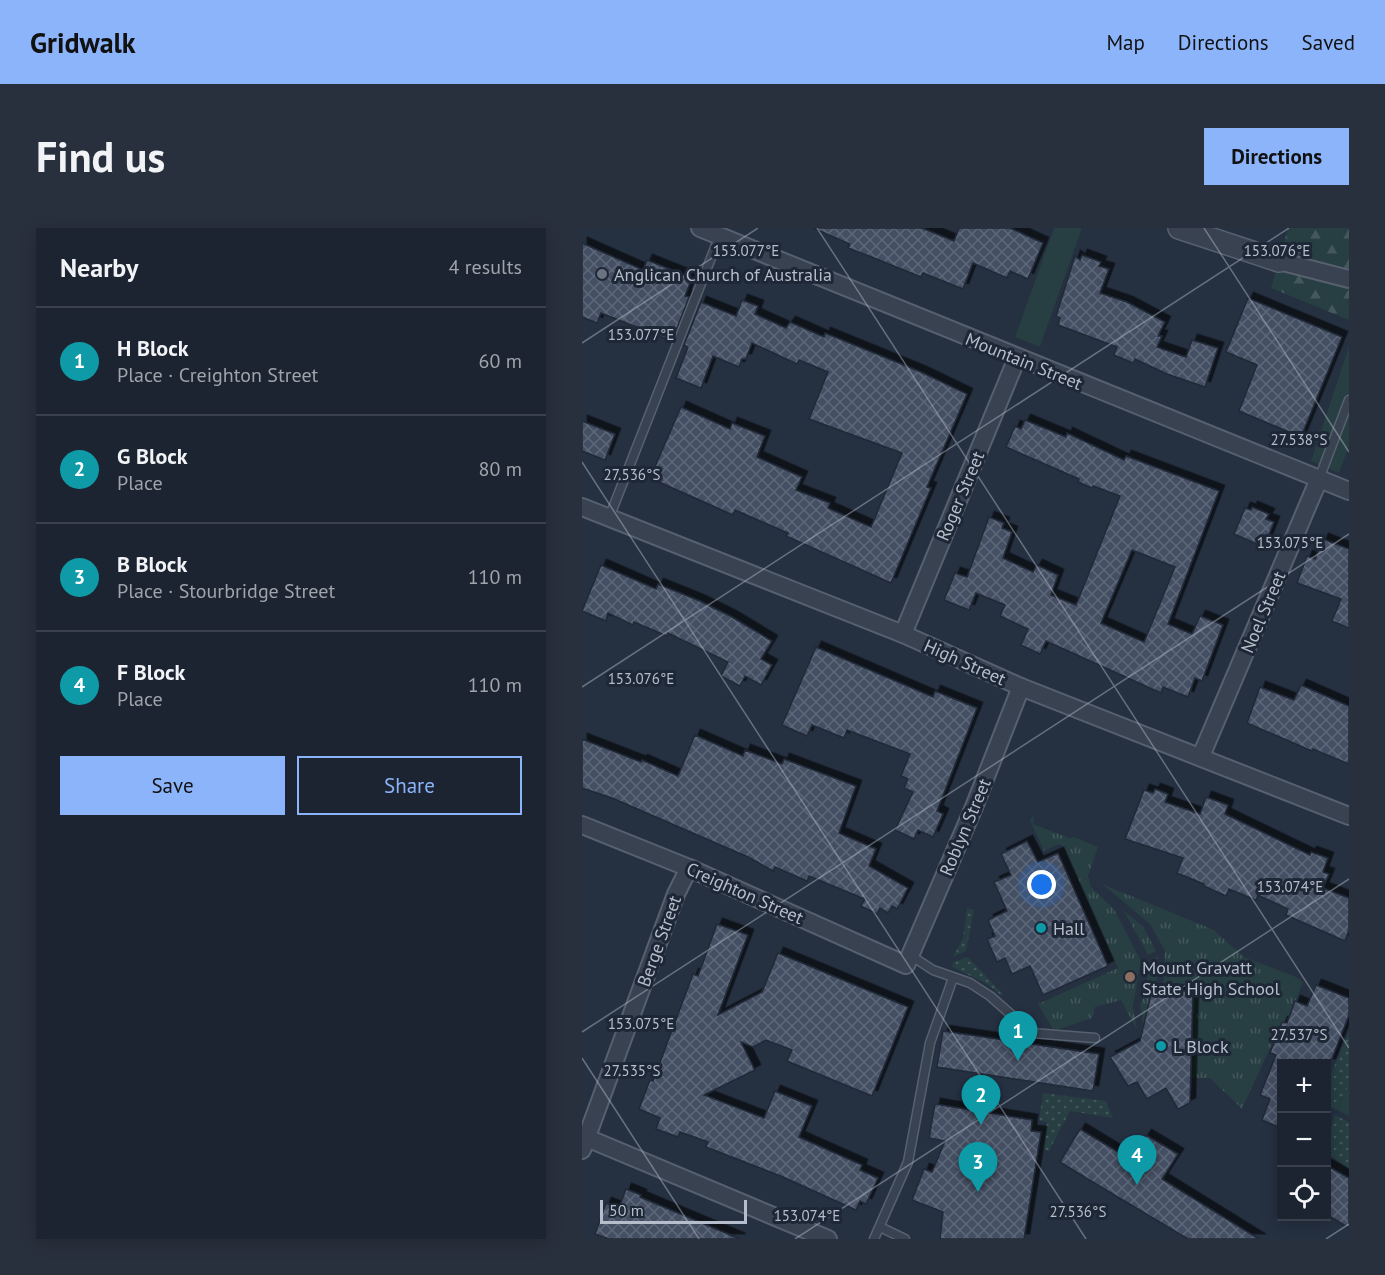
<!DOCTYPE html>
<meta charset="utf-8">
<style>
body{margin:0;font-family:"PT Sans",sans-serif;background:#29303d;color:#f1f3f6}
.controls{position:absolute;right:18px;bottom:18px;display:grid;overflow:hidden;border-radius:0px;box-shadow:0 3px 15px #0003}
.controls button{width:54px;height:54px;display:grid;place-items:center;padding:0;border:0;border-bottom:2px solid #3a414d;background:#1c2431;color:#f1f3f6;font:30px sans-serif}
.scale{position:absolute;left:18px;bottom:15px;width:147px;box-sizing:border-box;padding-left:6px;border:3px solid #b6becb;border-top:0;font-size:16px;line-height:21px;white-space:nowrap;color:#b6becb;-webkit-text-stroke:4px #1e2736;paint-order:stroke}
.you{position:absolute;left:460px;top:657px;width:21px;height:21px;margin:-15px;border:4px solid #fff;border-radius:50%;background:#1a73e8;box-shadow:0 0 0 9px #1a73e833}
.badge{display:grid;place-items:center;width:39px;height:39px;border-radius:50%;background:#8cb4fa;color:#fff;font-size:20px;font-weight:700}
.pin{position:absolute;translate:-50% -50px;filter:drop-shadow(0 2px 3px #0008)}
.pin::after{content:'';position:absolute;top:32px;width:21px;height:18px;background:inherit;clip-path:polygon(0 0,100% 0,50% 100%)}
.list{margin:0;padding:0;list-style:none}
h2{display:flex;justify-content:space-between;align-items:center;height:78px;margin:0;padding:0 24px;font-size:26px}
h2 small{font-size:20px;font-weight:400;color:#a0a4ab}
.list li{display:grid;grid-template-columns:39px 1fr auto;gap:18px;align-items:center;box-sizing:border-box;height:108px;padding:0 24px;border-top:2px solid #3a414d}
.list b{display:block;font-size:22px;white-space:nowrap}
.list p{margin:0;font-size:20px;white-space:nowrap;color:#a0a4ab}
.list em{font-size:20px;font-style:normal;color:#a0a4ab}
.actions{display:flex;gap:12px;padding:18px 24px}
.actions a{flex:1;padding:14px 0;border:2px solid #8cb4fa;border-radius:0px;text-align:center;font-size:21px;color:#8cb4fa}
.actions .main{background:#8cb4fa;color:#111}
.icon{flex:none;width:33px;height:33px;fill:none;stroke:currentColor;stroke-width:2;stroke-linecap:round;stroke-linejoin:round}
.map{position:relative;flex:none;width:767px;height:1011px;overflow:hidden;border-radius:0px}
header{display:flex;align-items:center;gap:36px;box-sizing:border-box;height:84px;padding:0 30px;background:#8cb4fa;color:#111}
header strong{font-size:28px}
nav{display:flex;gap:33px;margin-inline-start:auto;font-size:21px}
.intro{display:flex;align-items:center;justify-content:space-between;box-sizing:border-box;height:144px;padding:0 36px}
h1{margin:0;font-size:42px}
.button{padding:15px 27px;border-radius:0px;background:#8cb4fa;color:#111;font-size:21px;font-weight:700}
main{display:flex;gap:36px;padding:0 36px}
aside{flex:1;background:#1c2431;border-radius:0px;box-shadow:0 3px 15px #0003}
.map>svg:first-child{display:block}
</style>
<header>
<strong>Gridwalk</strong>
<nav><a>Map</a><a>Directions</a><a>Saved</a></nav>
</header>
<div class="intro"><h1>Find us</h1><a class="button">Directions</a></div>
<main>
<aside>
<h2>Nearby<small>4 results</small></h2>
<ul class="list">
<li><span class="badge" style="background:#0f9aa8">1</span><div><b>H Block</b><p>Place · Creighton Street</p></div><em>60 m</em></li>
<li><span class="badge" style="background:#0f9aa8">2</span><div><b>G Block</b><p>Place</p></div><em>80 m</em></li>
<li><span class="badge" style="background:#0f9aa8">3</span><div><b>B Block</b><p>Place · Stourbridge Street</p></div><em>110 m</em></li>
<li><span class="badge" style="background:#0f9aa8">4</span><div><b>F Block</b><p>Place</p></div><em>110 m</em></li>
</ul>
<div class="actions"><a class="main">Save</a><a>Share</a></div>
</aside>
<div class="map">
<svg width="767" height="1011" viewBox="0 0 767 1011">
<defs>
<pattern id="grass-tufts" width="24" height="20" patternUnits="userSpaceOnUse" patternTransform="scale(1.5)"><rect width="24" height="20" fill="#273e42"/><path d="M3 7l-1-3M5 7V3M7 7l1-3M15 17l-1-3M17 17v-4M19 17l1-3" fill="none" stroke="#44585c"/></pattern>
<pattern id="forest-firs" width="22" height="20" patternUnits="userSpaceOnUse" patternTransform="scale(1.5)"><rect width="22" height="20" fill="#273e42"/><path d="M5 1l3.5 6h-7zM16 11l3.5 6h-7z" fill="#44585c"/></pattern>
<pattern id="garden-dots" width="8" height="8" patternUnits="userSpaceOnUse" patternTransform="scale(1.5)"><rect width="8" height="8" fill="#273e42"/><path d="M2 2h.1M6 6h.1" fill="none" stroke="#44585c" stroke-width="1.8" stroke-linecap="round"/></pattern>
<pattern id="building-cross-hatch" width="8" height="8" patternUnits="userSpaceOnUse" patternTransform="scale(1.5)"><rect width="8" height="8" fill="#445063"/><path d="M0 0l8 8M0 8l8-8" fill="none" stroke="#5d6778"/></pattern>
<filter id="shadow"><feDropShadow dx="5.5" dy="-5.5" stdDeviation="0" flood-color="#0009"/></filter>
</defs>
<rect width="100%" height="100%" fill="#253041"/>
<g fill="url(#grass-tufts)">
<path d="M452,588L451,596L487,610L492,609L516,619L506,648L509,659L532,681L559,733L551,778L555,802L539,772L513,779L510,790L472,803L456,776L536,740L482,619L477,616L462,623L448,592Z"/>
<path d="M520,656L632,702L662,729L714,749L721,754L705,795L700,794L660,881L628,850H608L581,763L583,723L568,696Z"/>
<path d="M542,683L561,698L574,723L566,727Z"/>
<path d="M576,728L574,762L570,763L561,797L558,776L561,771L568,733Z"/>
</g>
<path fill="url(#forest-firs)" d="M706,0H767V92L689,60Z"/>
<g fill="#273e42">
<path d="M472,0H500L458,119L433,109Z"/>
<path d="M767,118V218L757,245L729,233Z"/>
<path d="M767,856V888L755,882Z"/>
</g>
<g fill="url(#garden-dots)">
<path d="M385,680L392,682L384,723L371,729L381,710Z"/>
<path d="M386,729L421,766L420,768L403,755L370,739L371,734Z"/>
<path d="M767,804V856L755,882L745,877V855Z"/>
<path d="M461,865L524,873L531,890L488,883L467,923L462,921L465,894L457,893Z"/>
<path d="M753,887L767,894V941L745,925V910Z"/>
</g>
<g fill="url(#building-cross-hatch)" stroke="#202938" stroke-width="1.5" fill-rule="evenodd" filter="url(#shadow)">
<path d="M231,0H340L372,13L377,0H428L461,15L446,51L428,43L425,50L391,35L381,61L341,45L339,49L292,30L266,20L268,16Z"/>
<path d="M0,15L61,42L65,32L110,50L103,68L107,69L90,113L19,85L15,95L0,89Z"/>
<path d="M500,27L519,34L517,38L527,41L518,65L545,74L583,94L576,108H580L575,119L604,129L610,112L636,120L623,159L585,146L553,131L551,135L532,127L535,119L476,97L478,90L474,88L493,28L498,32Z"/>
<path d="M666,70L760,109L719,209L657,183L675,137L644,124Z"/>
<path d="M160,72L176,78L173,86L204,100L208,94L242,109L243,105L339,144L385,166L345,259L349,260L309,355L204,308L206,305L153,282L151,287L68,250L99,179L148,201L150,195L183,208L175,229L220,249L214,262L248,275L246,280L289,299L320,225L227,191L246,144L217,132L215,136L170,115L164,131H160L157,139L131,128L119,160L94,150L106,119L102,117L119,74L154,88Z"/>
<path d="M443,192L484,209L485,205L542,232L544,228L637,263L586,396L610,406L618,388L641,397L620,453L613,450L606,469L581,459L579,465L464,413L458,426L439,417L446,401L418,388L423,377L394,365L387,382L362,372L373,345L385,349L407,289L422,295L420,300L430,304L421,330L451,344L455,337L476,347L469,367L494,377L538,268L511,258L510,260L496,254L497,251L424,219L433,198L439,201ZM550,322L593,339L562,414L519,395Z"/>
<path d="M0,193L33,206L23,232L0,223Z"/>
<path d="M670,279L687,286L684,291L692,294L682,319L652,306L663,280L669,282Z"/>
<path d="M741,311L767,321V400L750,393L759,371L715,355L725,328L733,331Z"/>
<path d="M19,337L74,361L76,356L118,373L150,389L190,413L179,431L190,437L179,457L163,448L158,458L139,448L146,434L86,405L85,408L52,394L51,397L26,385L24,393L0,383Z"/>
<path d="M234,419L351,469L353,463L395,480L355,583L361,586L351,609L336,602L332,611L313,602L331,564L322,560L326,551L319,548L328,526L265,502L262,510L230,497L225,508L200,497Z"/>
<path d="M719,457L767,478V536L731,521L730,523L665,495L678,459L712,472Z"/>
<path d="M113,507L161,528L163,522L200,536L202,531L274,558L257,605L294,621L287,638L326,660L315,681L310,678L306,685L298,680L295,686L279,678L283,671L227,648L225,653L193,639L191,643L166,629L30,570L0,560V511L59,534L60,532L96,548Z"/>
<path d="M573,561L586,566L583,574L618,586L624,569L646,577L643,586L728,627L729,624L746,630L741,644L747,646L741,660L767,670V702L763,713L704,687L706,681L676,667L674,672L647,661L644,668L622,658V656L595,645L601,630L543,611L562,562L571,565Z"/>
<path d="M445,613L456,634L476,625L526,738L461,767L448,738L430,746L423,730L415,734L405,711L413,708L406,692L425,683L412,654L429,647L419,626Z"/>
<path d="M135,696L166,707L136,787L180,764L196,725L326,779L290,868L205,833L210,822L184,812L171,819L159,814L173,842L122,867L182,890L193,863L230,878L217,909L280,937L278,942L296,950L284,976L278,973L274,982L201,949L124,919L126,914L98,904L96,909L74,901L78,890L57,881L68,852L71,853L111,746L116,748Z"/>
<path d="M734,757L767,770V787L748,836H699V900L680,892L688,871L678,867L694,827L688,825L700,794L705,795L713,773L725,778Z"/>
<path d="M570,762L611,763L608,875L596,881L584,860L565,871L555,854L546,858L528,829L558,813Z"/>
<path d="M361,803L517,826L511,863L355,839Z"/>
<path d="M353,876L450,892L449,903L459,904L442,1011H358L361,984L330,972L342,941L350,944L363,913L347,910Z"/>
<path d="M498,901L549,932L564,907L596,926L580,951L677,1011H606L514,956L478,934Z"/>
<path d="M744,937L767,950V1000L744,986Z"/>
<path d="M44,961L59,967L58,969L158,1011H27L13,1006L24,975L37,980Z"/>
</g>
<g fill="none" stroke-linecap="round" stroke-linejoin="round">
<g stroke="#57606e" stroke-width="11">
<g id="service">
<path d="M737,251L767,172"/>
<path d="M27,290L138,7"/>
<path d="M328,727L351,742L388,755L408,768L450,805L513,810"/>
<path d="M298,999L323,1011"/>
<path d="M292,1011L326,934L348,815L371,750"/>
</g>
</g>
<g stroke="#57606e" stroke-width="20">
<g id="minor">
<path d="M118,0L767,263"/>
<path d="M697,33L767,51"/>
<path d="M0,279L321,406L439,459L767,588"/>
<path d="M321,406L435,130"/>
<path d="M619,528L737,251"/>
<path d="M0,597L107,640L324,737L392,579L439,459"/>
<path d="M5,910L246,1011"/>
<path d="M0,922L94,666L107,640"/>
</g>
</g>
<g stroke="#57606e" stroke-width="24">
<path id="tertiary" d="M597,0L697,33"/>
</g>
<use href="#service" stroke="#394251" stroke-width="8"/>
<use href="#minor" stroke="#394251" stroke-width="16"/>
<use href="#tertiary" stroke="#394251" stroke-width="21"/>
</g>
<path fill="none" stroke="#b6becb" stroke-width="1.5" stroke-opacity="0.45" d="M235,0L767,820M622,0L767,224M0,115L176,0M0,234L504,1011M0,459L707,0M0,804L767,306M0,830L117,1011M213,1011L767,651M744,1011L767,996"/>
<circle fill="#6b7280" stroke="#1e2736" stroke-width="2" cx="20" cy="46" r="6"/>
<g fill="#0f9aa8" stroke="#1e2736" stroke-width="2">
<circle cx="459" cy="700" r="6"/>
<circle cx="579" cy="818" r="6"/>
</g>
<circle fill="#8d6e63" stroke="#1e2736" stroke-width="2" cx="548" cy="749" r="6"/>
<g text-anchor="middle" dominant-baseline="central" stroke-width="6" stroke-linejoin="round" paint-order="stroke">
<g font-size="18" fill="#b6becb" stroke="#1e2736" text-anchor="start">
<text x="32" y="46">Anglican Church of Australia</text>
<text x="471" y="700">Hall</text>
<text x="560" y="739">Mount Gravatt<tspan x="560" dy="21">State High School</tspan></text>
<text x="591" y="818">L Block</text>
</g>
<g font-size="18" fill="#b6becb" stroke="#1e2736">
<text transform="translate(442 133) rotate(22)">Mountain Street</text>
<text transform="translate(378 268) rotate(-67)">Roger Street</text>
<text transform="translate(681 384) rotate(-67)">Noel Street</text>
<text transform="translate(383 434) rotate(24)">High Street</text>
<text transform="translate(383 599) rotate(-67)">Roblyn Street</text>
<text transform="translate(163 665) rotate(24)">Creighton Street</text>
<text transform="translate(77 713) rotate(-70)">Berge Street</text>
</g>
</g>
<g font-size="15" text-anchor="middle" fill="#b6becb" stroke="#1e2736" stroke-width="6" stroke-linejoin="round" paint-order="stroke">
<text x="164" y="28">153.077°E</text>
<text x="695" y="28">153.076°E</text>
<text x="59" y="112">153.077°E</text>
<text x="717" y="217">27.538°S</text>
<text x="50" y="252">27.536°S</text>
<text x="708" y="320">153.075°E</text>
<text x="59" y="456">153.076°E</text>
<text x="708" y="664">153.074°E</text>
<text x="59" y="801">153.075°E</text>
<text x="717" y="812">27.537°S</text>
<text x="50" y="848">27.535°S</text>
<text x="496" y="989">27.536°S</text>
<text x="225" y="993">153.074°E</text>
</g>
</svg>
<div class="controls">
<button>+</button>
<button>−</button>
<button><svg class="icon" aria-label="locate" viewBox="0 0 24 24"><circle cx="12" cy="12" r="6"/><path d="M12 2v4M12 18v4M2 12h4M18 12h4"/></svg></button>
</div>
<div class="scale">50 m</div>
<div class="you"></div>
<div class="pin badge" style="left:436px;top:833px;background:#0f9aa8">1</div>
<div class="pin badge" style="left:399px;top:897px;background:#0f9aa8">2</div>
<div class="pin badge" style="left:396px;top:964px;background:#0f9aa8">3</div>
<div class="pin badge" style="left:555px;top:957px;background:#0f9aa8">4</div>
</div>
</main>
